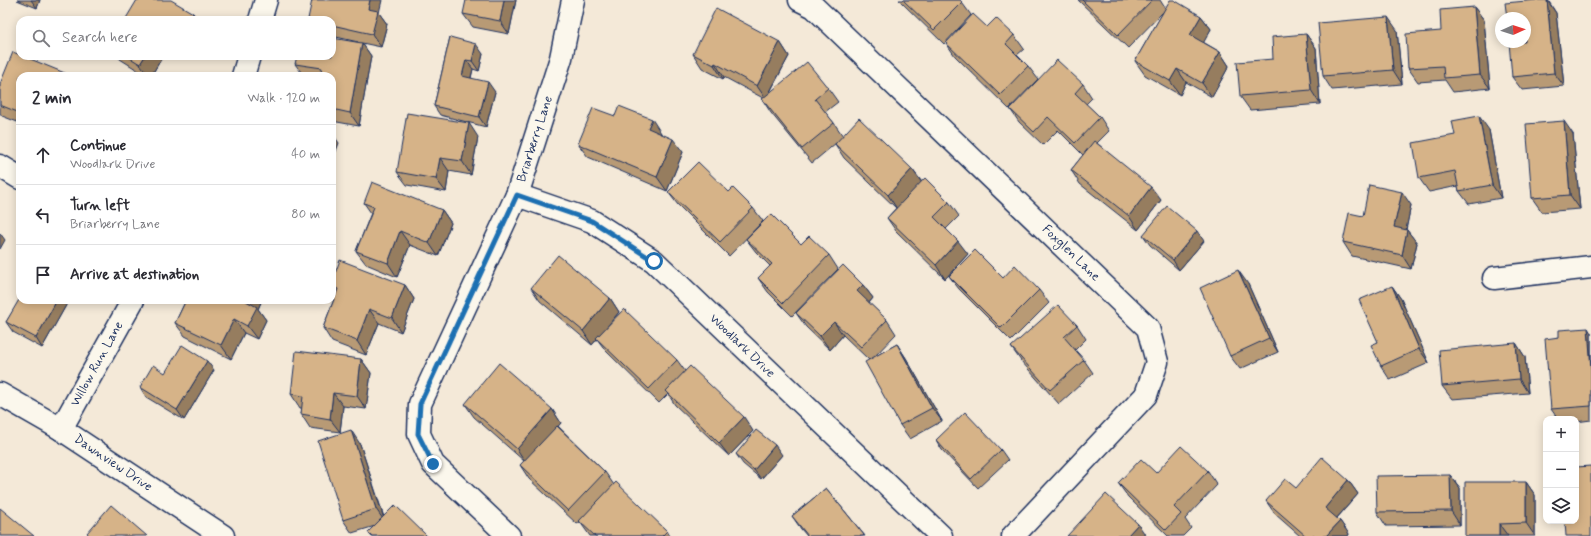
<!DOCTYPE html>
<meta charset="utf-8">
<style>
body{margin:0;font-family:Mynerve,sans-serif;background:#f2f2f3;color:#2b2b33}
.controls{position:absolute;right:12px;bottom:12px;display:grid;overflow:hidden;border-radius:8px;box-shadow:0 2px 10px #0003}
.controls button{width:36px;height:36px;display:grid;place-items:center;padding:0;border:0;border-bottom:1px solid #e1e1e2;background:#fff;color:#2b2b33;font:20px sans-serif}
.compass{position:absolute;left:1495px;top:12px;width:36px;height:36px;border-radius:50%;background:#fff;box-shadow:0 2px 10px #0003;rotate:87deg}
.stop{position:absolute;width:12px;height:12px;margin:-9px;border:3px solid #1f6fb2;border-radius:50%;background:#fff}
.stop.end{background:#1f6fb2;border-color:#fff;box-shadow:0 1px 4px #0008}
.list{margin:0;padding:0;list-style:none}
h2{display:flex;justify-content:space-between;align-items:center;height:52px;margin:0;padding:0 16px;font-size:17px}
h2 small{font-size:13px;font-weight:400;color:#7c7c81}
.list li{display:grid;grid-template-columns:26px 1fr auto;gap:12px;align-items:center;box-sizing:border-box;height:60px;padding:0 16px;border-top:1px solid #e1e1e2}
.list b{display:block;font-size:15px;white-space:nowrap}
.list p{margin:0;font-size:13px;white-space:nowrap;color:#7c7c81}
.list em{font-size:13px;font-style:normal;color:#7c7c81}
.icon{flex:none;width:22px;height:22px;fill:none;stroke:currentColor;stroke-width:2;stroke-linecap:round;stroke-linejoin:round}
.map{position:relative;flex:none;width:1591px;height:536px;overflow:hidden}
.search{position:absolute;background:#fff;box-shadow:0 2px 10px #0003;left:16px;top:16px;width:320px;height:44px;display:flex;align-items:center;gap:10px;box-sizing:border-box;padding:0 14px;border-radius:12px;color:#7c7c81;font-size:15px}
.panel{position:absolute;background:#fff;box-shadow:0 2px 10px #0003;left:16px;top:72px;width:320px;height:232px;border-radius:12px}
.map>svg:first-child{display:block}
</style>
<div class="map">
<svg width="1591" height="536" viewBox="0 0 1591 536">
<rect width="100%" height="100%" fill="#f4e9d8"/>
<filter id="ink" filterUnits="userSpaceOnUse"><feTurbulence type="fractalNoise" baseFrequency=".025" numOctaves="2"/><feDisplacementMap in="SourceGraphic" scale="8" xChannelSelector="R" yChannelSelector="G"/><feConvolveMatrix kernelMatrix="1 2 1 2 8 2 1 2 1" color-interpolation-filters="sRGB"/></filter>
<g filter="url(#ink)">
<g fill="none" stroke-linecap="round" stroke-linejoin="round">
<g stroke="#1b2f5e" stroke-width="25">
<g id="minor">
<path d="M800,0L814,7L1148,328L1157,362L1146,395L1013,536"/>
<path d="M260,20L266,0"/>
<path d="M243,76L249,56"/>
<path d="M0,166L20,178"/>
<path d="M517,195L592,221L654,261L941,536"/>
<path d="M1494,278L1591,267"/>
<path d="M61,429L133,300"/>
<path d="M509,536L433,464L419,434L420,404L517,195L561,58L573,0"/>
</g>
</g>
<g stroke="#1b2f5e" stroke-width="25">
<path id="tertiary" d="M0,394L61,429L223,536"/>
</g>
<use href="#minor" stroke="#fbf7ec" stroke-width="22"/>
<use href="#tertiary" stroke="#fbf7ec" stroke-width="22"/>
</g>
<g fill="#b89a75" stroke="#1b2f5e">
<path d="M17,0H40L37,8Z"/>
<path d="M516,0L509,34L473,27L463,14Z"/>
<path d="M899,0H960L971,15L944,44Z"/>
<path d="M1078,0H1160L1165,8L1201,16L1211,29L1203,42L1220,52L1229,66L1212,97L1186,82L1180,95L1145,75L1135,61L1164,11L1128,48Z"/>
<path d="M1537,0H1548L1556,13L1564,86L1522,90L1512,77Z"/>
<path d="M1474,7L1484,20L1490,88L1453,92L1445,80L1418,82L1408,68L1441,31Z"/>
<path d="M379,13L387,24L381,47L362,43L371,56L359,126L332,121V76H304L295,64L358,42L332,36V20H309L308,19Z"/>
<path d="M987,27L1014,35L1024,49L1017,55L1028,66L1038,79L1009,109L955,56L946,43Z"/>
<path d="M1397,30L1402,84L1332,90L1323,76Z"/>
<path d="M1306,34L1316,48L1320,104L1250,110L1240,96Z"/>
<path d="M450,37L483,54L479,71L473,69L471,78L495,92L486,127L440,115L434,106Z"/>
<path d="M780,42L789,56L770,92L828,88L838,102L825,112L834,123L843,136L912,169L922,182L949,202L959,216L946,229L968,254L945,279L896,231L887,218L896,208L844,158L835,144L836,143L812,163L771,113L762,99L763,98L724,77L723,79L702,68L693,54Z"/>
<path d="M117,56H163L151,76H147L120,59Z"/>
<path d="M20,76V123L2,116L0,113V84Z"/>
<path d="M1083,84L1092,98L1086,104L1100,117L1109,131L1097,143L1161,200L1138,230L1080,184L1071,170L1083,155L1058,130L1043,145L1019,122L1010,109Z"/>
<path d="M615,116L661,133V134L683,152L667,191L588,157L578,144Z"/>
<path d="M1489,130L1501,198L1469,204L1459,191L1458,186L1429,192L1419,178L1455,135Z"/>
<path d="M1573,134L1580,209L1542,212L1532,198Z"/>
<path d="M478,137L471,175L449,171L446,192L407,185L397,172Z"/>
<path d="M668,192H729L753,208L763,221L729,256L678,205Z"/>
<path d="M364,203L442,210L451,223L438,256L410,245L397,277L366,264L356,251L371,213Z"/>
<path d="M1411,205L1406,229L1417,243L1411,269L1352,256L1343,242L1363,216Z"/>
<path d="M1143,235L1204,241L1179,270L1150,245Z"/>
<path d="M746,239L801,244L829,255L838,269L792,316L768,292L758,278L770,266L756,252Z"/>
<path d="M949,276L1003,278L1039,290L1049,303L1011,341L959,289Z"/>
<path d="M332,282L405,285L414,299L401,332L379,323L366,355L332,342L323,328L336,294L332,288Z"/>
<path d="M1248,284L1278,352L1240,369L1230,356Z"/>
<path d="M863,285L873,298L869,303L887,320L896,334L874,357L897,344L906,358L942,421L910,439L900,425L869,360L843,335L830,350L806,327L796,313Z"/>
<path d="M1392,286L1401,299L1429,363L1390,380L1381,366L1378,342Z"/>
<path d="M531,288L610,298L619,312L606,328L677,360L685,371L753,431L729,456L675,405L668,394L659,403L606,351L597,339L592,345L540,301Z"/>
<path d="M20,300H69L42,348L13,332L6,322Z"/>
<path d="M186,300H262L258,309L266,320L257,339L244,333L231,359L185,336L175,323Z"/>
<path d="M1077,325L1086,339L1075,350L1084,360L1093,373L1059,404L1021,361L1011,347Z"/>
<path d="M1591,333V420L1576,422V419H1558L1551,409L1559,337Z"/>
<path d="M1516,343L1525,357L1528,393L1452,399L1442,386Z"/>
<path d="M361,359L371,373L366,409L343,406L340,432L310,428L301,414L302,408H300L291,394Z"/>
<path d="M214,370L184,420L146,397L140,387Z"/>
<path d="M465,404L552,409L561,423L558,426L605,472L614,485L667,531L670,536H590L580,522L577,524L529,479L520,465L524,461L474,417Z"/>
<path d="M936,440L1001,450L1008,460L978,488L942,450Z"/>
<path d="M360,444L384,517L427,536H371L368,532L375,526L352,533L343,520Z"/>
<path d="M736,454L782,455L761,479L743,464Z"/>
<path d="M1208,471L1217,485L1185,519L1191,528L1183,536H1168L1128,497L1118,483L1156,473Z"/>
<path d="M1450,475L1460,488V525L1386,526L1377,512Z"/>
<path d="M1348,480L1358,494L1337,518L1340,521L1349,534L1348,536H1300L1275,514L1266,501L1296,488Z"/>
<path d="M1526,482L1535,495V536H1465Z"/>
<path d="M826,488L865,536H807L801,529L792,516Z"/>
</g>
<g fill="#967d5f" stroke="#1b2f5e">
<path d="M31,0H40L37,8Z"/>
<path d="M370,0H382L379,13L387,24L381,47L372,34L368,9Z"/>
<path d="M504,0H516L509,34L500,21Z"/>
<path d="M1547,0L1556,13L1564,86L1554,73Z"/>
<path d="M1474,7L1484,20L1490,88L1480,75Z"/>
<path d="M193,13L198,20H190Z"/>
<path d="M1201,16L1211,29L1200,49L1190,35Z"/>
<path d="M1388,17L1397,30L1402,84L1393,70Z"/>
<path d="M1306,34L1316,48L1320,104L1311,90Z"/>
<path d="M780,42L789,56L766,99L757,86Z"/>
<path d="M362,43L371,56L359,126L350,113Z"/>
<path d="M476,44L483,54L479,71L472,61Z"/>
<path d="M1220,52L1229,66L1212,97L1202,83Z"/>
<path d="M145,56H163L151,76H149L140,64Z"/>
<path d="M466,60L473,69L469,85L462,76Z"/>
<path d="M715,63L724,77L723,79L714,65Z"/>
<path d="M1177,69L1186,82L1180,95L1170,81Z"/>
<path d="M488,82L495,92L486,127L479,117Z"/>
<path d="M1479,116L1489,130L1501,198L1492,185Z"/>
<path d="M652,119L661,133L657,142L648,128Z"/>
<path d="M1564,121L1573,134L1580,209L1570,195Z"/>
<path d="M469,123L478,137L471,175L462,161Z"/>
<path d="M332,133L339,143L332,162Z"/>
<path d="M673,139L683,152L667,191L657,177Z"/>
<path d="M440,158L449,171L446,192L436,179Z"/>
<path d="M912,169L922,183L897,209L888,195Z"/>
<path d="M1151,187L1161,200L1138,230L1129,216Z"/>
<path d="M1402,192L1411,205L1404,240L1394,227Z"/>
<path d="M442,210L451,223L438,256L429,243Z"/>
<path d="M1407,230L1417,243L1411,269L1402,255Z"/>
<path d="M400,231L410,245L397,277L388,263Z"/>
<path d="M1197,231L1204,241L1179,270L1173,260Z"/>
<path d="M0,233L5,240L0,249Z"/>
<path d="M958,241L968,254L945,279L936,265Z"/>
<path d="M1238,270L1248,284L1278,352L1269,338Z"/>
<path d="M405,285L414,299L401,332L392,318Z"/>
<path d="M863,285L873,298L867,305L857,291Z"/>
<path d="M1392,286L1401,299L1429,363L1419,349Z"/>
<path d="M610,298L619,312L592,345L583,331Z"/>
<path d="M57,300H69L42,348L36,338Z"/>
<path d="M246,300H262L258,309L266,320L257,339L247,326L246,301Z"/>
<path d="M369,309L379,323L366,355L357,341Z"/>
<path d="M234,319L244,333L231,359L221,345Z"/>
<path d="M834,322L843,335L830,350L820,336Z"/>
<path d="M1588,328L1591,333V369Z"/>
<path d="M1516,343L1525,357L1528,393L1519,379Z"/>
<path d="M897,344L906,358L942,421L932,408Z"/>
<path d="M361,359L371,373L366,409L357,396Z"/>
<path d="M207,361L214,370L184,420L177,410Z"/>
<path d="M333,393L343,406L340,432L330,419Z"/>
<path d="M552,409L561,423L526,463L517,449Z"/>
<path d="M744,417L753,431L729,456L719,443Z"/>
<path d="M351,430L360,444L385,522L376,509Z"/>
<path d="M775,445L782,455L761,479L754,470Z"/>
<path d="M1450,475L1460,488V525L1451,511Z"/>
<path d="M1348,480L1358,494L1334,521L1325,508Z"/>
<path d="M1526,482L1535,495V536L1526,523Z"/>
<path d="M1340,521L1349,534L1348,536H1326Z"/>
<path d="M1138,524L1146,536H1127Z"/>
<path d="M1499,524L1508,536H1499Z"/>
</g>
<g fill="#d6b388" stroke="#1b2f5e">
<path d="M137,0H171L193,13L190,20H125Z"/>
<path d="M312,0H370L368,9L378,11L372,34L332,25V20H313L308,19Z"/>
<path d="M466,0H504L500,21L463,14Z"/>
<path d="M903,0H960L962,2L934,30Z"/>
<path d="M1082,0H1152L1118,35Z"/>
<path d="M1170,0H1174L1201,16L1190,35L1220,52L1202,83L1177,69L1170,81L1135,61Z"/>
<path d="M1537,0H1547L1554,73L1512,77L1509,42H1525V18H1507L1505,3Z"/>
<path d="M1474,7L1480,75L1444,78L1443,66L1408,68L1406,34L1441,31L1440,10Z"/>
<path d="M716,8L780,42L757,86L715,63L714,65L693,54Z"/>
<path d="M973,14L987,27L996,18L1014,35L1006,44L1028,66L1000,95L946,43Z"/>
<path d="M1388,17L1393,70L1323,76L1318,23Z"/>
<path d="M1306,34L1311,90L1240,96L1237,62L1273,59L1272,37Z"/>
<path d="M450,37L476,44L472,61L466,60L462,76L488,82L479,117L434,106Z"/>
<path d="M332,38L362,43L350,113L332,109V76H320L322,68L295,64L297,56H332Z"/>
<path d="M13,52L20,55V56H23L72,76H20V113L0,105V84Z"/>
<path d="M127,56H145L140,64Z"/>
<path d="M1057,60L1083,84L1075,93L1100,117L1075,143L1048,117L1034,132L1010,109Z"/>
<path d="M807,62L828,88L815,99L834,123L802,149L762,99Z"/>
<path d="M619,106L652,119L648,128L673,139L657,177L578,144L593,108L615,116Z"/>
<path d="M407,113L469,123L462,161L440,158L436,179L397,172Z"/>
<path d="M1479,116L1492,185L1459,191L1455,171L1419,178L1413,143L1455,135L1452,121Z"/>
<path d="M859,118L912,169L888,195L835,144Z"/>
<path d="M1564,121L1570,195L1532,198L1526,124Z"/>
<path d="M1094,141L1151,187L1129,216L1071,170Z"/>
<path d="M698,162L729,192L733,188L753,208L720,242L668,192Z"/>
<path d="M925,178L949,202L934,217L958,241L936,265L887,218Z"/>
<path d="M372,182L442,210L429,243L400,231L388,263L356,251L374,207L364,203Z"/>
<path d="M1369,185L1402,192L1394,227L1407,230L1402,255L1343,242L1349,213L1363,216Z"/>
<path d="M1167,206L1197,231L1173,260L1143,235Z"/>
<path d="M771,214L801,244L809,236L829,255L783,303L758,278L772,264L746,239Z"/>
<path d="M975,250L1003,278L1015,265L1039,290L1001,328L949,276Z"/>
<path d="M558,255L610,298L583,331L531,288Z"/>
<path d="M340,260L405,285L392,318L369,309L357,341L323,328L338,289L332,286V282Z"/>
<path d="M843,265L863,285L857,291L887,320L861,347L834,322L820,336L796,313Z"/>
<path d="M1238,270L1269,338L1230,356L1200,288Z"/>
<path d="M1392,286L1419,349L1381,366L1371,345L1378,342L1359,300Z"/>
<path d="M20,298V300H57L36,338L6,322Z"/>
<path d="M186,300H246V301L257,307L247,326L234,319L221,345L175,323Z"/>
<path d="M1058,305L1077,325L1064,337L1084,360L1050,390L1011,347Z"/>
<path d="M624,309L677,360L649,389L596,338Z"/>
<path d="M1588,328L1591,369V406L1551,409L1545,339L1559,337V330Z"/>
<path d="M1516,343L1519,379L1442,386L1439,350Z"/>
<path d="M897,344L932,408L900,425L865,362Z"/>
<path d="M182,345L207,361L177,410L140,387L153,365L165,373Z"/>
<path d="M296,351L361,359L357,396L333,393L330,419L301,414L303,396L291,394Z"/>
<path d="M499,363L552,409L517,449L465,404Z"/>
<path d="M690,366L744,417L719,443L666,391Z"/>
<path d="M965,412L1001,450L971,479L936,440Z"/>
<path d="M557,426L605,472L568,511L520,465Z"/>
<path d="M351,430L376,509L343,520L318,441Z"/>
<path d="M756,430L775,445L754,470L736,454Z"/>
<path d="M1181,446L1208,471L1174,507L1181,514L1166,530L1118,483L1141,459L1156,473Z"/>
<path d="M1322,457L1348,480L1325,508L1340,521L1326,536H1306L1266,501L1285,479L1296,488Z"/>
<path d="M1591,466V536H1566L1565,521H1576V467Z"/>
<path d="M1450,475L1451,511L1377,512L1376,476Z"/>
<path d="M616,482L667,531L662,536H595L579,521Z"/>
<path d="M1465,482H1526V523L1499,524V536H1465Z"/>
<path d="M826,488L864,535L863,536H808L792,516Z"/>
<path d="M1106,494L1138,524L1127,536H1067Z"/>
<path d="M111,505L147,536H90L87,533Z"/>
<path d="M395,505L427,536H372L368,532Z"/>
<path d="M0,508L34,536H0Z"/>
</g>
</g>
<g fill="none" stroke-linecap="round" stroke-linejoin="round" filter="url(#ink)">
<path stroke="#1f6fb2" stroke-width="5" d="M433,464L418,434L420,404L517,195L592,221L654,261"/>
</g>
<g text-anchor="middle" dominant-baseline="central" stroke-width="3" stroke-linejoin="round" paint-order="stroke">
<g font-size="13" fill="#1b2f5e" stroke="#fbf7ec">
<text transform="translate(535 139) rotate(-72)">Briarberry Lane</text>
<text transform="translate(1071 253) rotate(44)">Foxglen Lane</text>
<text transform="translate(742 346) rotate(44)">Woodlark Drive</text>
<text transform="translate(97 364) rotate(-61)">Willow Run Lane</text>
<text transform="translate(113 463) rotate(34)">Dawnview Drive</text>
</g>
</g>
</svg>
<div class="controls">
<button>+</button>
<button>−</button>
<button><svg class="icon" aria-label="layers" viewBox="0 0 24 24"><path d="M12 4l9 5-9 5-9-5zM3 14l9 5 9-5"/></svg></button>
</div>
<svg class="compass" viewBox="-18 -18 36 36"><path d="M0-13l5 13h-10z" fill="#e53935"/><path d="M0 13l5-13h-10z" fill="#7c7c81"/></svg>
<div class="stop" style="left:654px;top:261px"></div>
<div class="stop end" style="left:433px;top:464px"></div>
<div class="search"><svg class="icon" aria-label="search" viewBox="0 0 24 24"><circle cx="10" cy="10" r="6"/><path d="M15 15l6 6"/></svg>Search here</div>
<section class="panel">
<h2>2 min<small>Walk · 120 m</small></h2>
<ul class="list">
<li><svg class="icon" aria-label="ahead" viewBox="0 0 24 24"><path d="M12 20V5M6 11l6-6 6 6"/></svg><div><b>Continue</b><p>Woodlark Drive</p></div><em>40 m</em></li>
<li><svg class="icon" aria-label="left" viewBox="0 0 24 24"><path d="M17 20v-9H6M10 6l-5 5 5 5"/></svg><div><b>Turn left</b><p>Briarberry Lane</p></div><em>80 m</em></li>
<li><svg class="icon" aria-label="arrive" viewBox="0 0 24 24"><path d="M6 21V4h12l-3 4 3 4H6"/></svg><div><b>Arrive at destination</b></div></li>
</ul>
</section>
</div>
